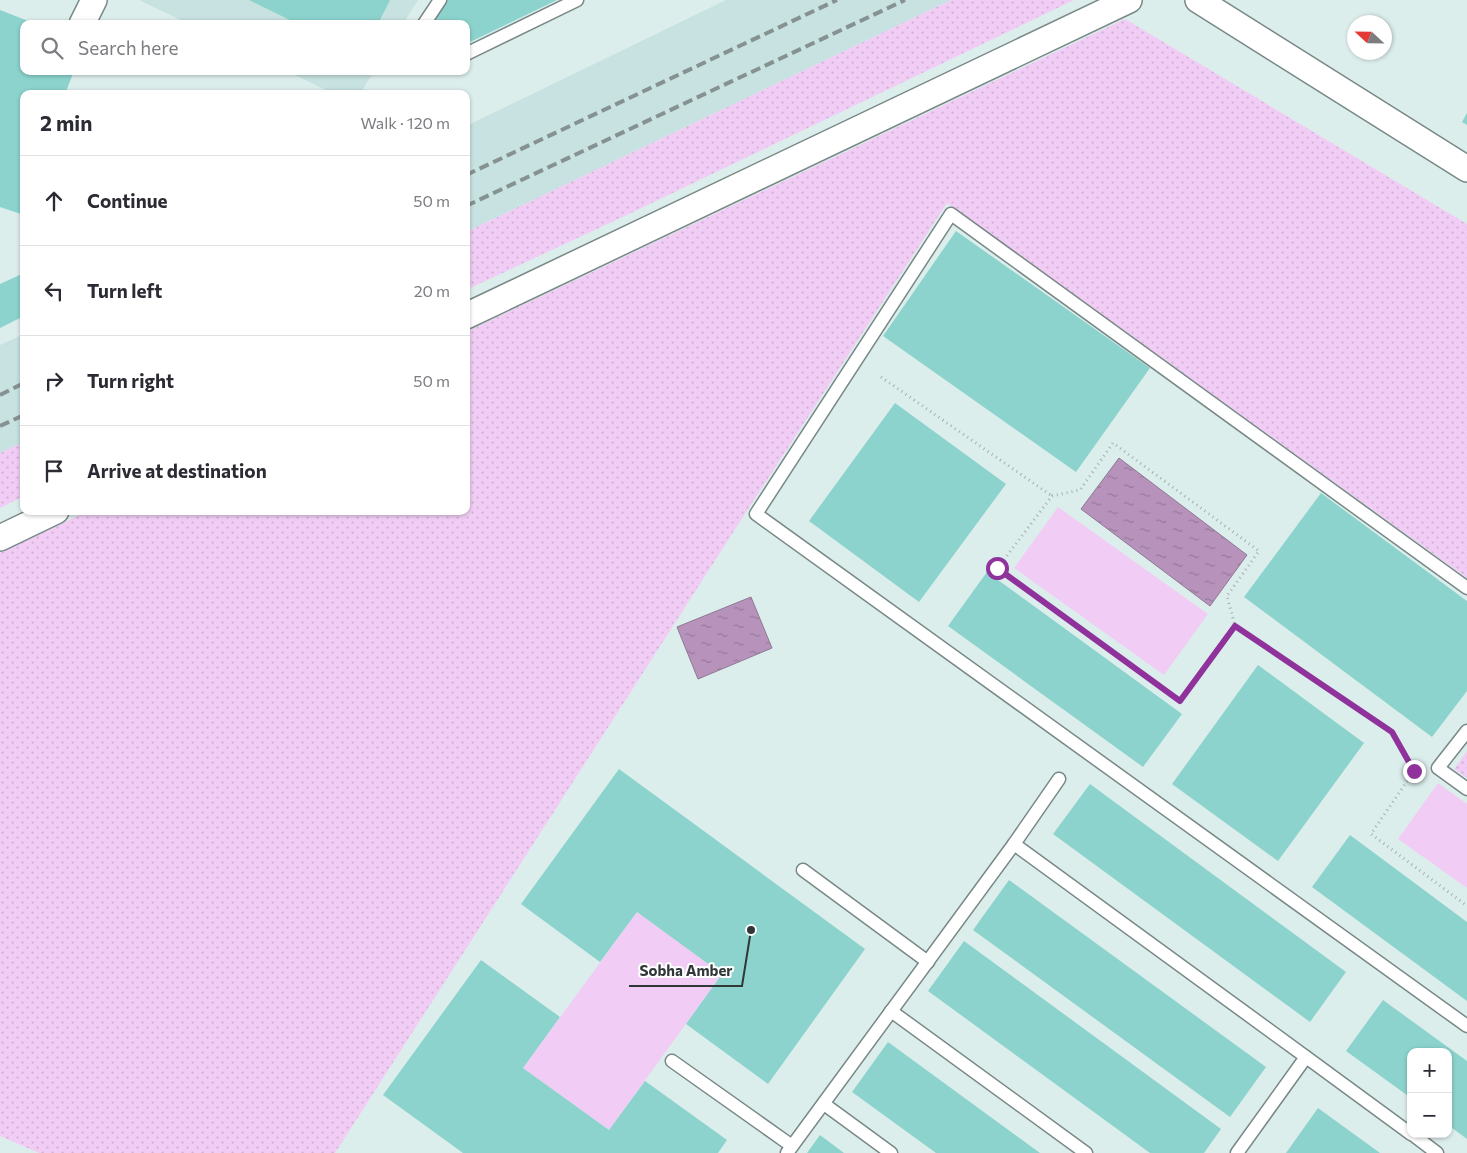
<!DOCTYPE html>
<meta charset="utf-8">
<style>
body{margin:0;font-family:Commissioner,sans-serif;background:#f2f2f3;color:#2b2b33}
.controls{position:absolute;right:15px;bottom:15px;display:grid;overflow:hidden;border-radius:10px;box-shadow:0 1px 4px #0004}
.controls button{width:45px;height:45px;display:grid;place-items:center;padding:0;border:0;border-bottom:1px solid #e1e1e2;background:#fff;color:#2b2b33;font:25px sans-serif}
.compass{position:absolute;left:1347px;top:15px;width:45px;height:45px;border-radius:50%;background:#fff;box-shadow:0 1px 4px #0004;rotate:292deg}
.stop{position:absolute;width:15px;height:15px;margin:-11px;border:4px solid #8f329c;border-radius:50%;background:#fff}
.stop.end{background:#8f329c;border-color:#fff;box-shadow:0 1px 5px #0008}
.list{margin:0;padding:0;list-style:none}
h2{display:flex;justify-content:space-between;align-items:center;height:65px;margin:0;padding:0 20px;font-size:21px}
h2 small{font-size:16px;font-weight:400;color:#7c7c81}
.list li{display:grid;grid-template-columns:32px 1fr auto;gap:15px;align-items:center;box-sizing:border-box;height:90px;padding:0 20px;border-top:1px solid #e1e1e2}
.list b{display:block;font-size:19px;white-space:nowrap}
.list em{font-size:16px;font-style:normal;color:#7c7c81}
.icon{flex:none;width:28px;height:28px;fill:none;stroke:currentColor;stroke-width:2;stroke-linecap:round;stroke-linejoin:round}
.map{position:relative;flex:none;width:1467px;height:1153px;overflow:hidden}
.search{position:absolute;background:#fff;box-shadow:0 1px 4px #0004;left:20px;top:20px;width:450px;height:55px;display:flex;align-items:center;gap:12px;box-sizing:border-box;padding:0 18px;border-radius:10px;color:#7c7c81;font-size:19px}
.panel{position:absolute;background:#fff;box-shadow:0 1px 4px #0004;left:20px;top:90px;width:450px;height:425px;border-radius:10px}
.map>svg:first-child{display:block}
</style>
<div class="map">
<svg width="1467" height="1153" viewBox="0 0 1467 1153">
<defs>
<pattern id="grass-dots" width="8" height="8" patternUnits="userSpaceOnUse" patternTransform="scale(1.25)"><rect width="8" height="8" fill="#f1cdf5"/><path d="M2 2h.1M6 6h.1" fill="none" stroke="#cfb1d3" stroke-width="1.8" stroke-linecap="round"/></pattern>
<pattern id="water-ripples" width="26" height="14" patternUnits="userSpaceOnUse" patternTransform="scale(1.25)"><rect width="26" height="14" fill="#b793bc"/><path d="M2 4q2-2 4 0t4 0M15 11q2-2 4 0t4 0" fill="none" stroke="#95799a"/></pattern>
</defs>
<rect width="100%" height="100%" fill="#dceeec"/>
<g fill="#c7e2e0">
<path d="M139,0H418L403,24H189Z"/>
<path d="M726,0H951L466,232V126Z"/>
<path d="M287,71H374L360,94H334Z"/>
<path d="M24,334V442L0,453V345Z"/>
</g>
<g fill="url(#grass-dots)">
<path d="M951,0H1074L629,214L466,290V232Z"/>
<path d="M1125,19L1467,224V578L947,203L741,520L335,1153H39L0,1136V553L88,511H466V332Z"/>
<path d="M24,442V496L0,508V453Z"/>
<path d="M1467,751V778L1454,769Z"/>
</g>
<g fill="#f1cdf5">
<path d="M1058,507L1208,614L1164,675L1014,568Z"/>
<path d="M1438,783L1467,804V888L1398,839Z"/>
<path d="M637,912L722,974L609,1130L523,1068Z"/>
</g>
<g fill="url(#water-ripples)" stroke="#8e7794">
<path d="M1119,458L1247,555L1210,606L1081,509Z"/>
<path d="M751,597L772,648L698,679L677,627Z"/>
</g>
<g fill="#8cd3cd">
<path d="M249,0H390L378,24H298Z"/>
<path d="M447,0H557L466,44V24H431Z"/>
<path d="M0,10L36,24H24V71H74L65,94H24V207L21,214L0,207Z"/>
<path d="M1467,113V125L1462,122Z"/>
<path d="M956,231L1150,368L1076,472L883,336Z"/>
<path d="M24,273V316L0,328V284Z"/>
<path d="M895,403L1006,484L919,602L809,521Z"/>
<path d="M1321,493L1467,601V691L1432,737L1244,597Z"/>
<path d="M987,572L1182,714L1143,767L948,626Z"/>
<path d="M1258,665L1364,743L1278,861L1172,784Z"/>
<path d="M619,769L865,949L768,1084L686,1024L722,974L637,912L600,962L521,904Z"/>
<path d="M1090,784L1346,972L1310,1022L1053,834Z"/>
<path d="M1350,835L1467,922V1001L1312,887Z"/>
<path d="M1009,880L1266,1067L1230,1117L973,930Z"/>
<path d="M964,941L1221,1129L1204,1153H1150L928,991Z"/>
<path d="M481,960L560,1017L523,1068L609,1130L645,1081L727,1140L718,1153H463L383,1095Z"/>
<path d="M1383,1000L1467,1061V1139L1448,1125V1052H1411V1098L1346,1051Z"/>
<path d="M888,1042L1040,1153H936L852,1092Z"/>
<path d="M1318,1108L1380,1153H1286Z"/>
<path d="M820,1135L844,1153H807Z"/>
</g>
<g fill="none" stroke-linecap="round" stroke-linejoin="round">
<g stroke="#788886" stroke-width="15">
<g id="service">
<path d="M424,24L440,0"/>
<path d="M466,54L577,0"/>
<path d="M1467,588L951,214L756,514L1467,1026"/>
<path d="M1467,731L1438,768L1467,789"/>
<path d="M1014,844L1306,1057L1237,1153"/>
<path d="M803,870L928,962"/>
<path d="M891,1011L1086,1153"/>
<path d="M1306,1057L1411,1134"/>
<path d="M672,1061L792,1146"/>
<path d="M824,1104L891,1153"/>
<path d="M1412,1134L1437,1153"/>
<path d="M787,1153L1014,844L1059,779"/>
</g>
</g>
<g stroke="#788886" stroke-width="28">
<g id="minor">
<path d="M1198,0L1467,169"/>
<path d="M82,24L94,0"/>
<path d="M466,316L1129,0"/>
<path d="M0,538L56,511"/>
</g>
</g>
<g stroke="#a2b1af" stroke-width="3" stroke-dasharray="1 4" stroke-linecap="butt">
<path d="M881,377L1052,496"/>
<path d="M1235,626L1180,701L997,569L1052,496L1080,490L1113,443L1259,551L1227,596L1235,626L1392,732L1414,771L1371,834L1467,906"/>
</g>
<use href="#service" stroke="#fff" stroke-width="12"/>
<use href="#minor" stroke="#fff" stroke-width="25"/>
<g stroke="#869291" stroke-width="4" stroke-dasharray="10 5" stroke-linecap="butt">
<path d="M466,175L837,0"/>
<path d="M466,206L905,0"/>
<path d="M0,395L24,383"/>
<path d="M0,426L24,415"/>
</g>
</g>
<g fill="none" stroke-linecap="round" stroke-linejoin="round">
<path stroke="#8f329c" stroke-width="6" d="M997,568L1180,701L1235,626L1392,732L1414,771"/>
</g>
<path fill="none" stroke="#303737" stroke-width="2" d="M751 930L742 986H629"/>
<circle fill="#303737" stroke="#fff" stroke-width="2" cx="751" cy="930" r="5"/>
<g font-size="15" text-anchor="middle" font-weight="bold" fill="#303737" stroke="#fff" stroke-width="4" stroke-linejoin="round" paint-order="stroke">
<text x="686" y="976">Sobha Amber</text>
</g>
</svg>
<div class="controls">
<button>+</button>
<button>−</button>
</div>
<svg class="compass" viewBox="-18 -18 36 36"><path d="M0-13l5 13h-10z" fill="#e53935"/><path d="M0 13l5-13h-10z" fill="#7c7c81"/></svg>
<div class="stop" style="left:997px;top:568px"></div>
<div class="stop end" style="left:1414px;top:771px"></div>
<div class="search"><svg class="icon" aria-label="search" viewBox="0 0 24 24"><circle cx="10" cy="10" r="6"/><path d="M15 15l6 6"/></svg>Search here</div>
<section class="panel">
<h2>2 min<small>Walk · 120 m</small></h2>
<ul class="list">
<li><svg class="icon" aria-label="ahead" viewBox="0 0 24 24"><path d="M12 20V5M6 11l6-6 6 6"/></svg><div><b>Continue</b></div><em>50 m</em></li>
<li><svg class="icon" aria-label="left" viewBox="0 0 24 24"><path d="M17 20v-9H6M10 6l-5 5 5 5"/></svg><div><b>Turn left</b></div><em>20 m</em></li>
<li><svg class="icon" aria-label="right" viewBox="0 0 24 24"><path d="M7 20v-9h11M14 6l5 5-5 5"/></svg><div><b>Turn right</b></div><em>50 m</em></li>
<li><svg class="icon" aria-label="arrive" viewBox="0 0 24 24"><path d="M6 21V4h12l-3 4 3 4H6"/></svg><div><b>Arrive at destination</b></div></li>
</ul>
</section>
</div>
